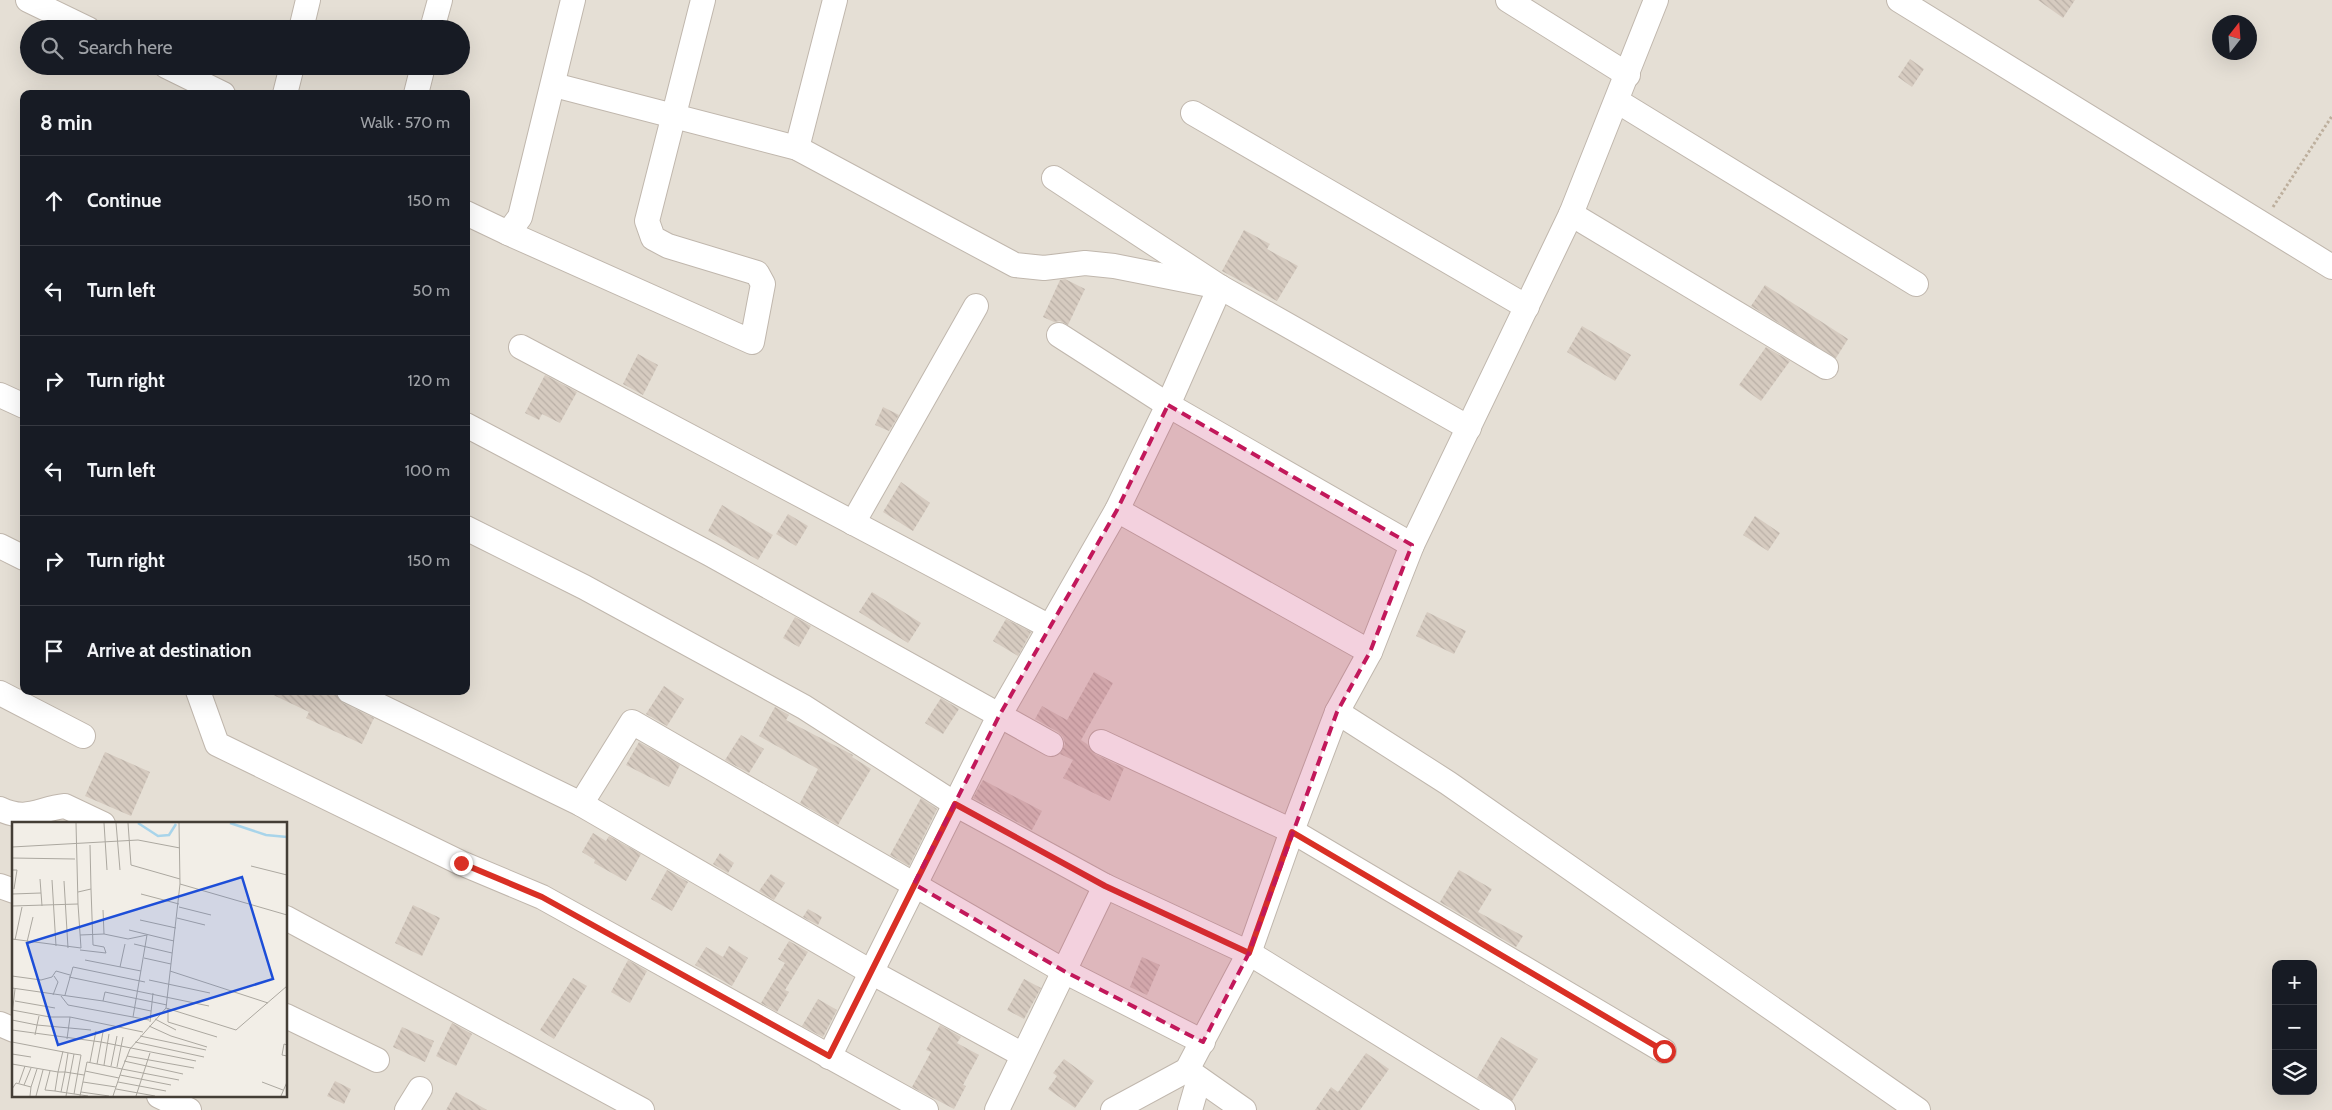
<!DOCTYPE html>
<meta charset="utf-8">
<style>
body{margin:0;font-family:Cabin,sans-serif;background:#242831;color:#f1f3f6}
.controls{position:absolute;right:15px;bottom:15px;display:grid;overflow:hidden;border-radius:10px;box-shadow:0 5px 20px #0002}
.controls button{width:45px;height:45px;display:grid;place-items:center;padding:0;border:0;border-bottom:1px solid #363941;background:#171b24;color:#f1f3f6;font:25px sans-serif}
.compass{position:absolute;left:2212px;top:15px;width:45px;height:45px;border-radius:50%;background:#171b24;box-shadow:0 5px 20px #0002;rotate:17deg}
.stop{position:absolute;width:15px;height:15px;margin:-11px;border:4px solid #d93025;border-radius:50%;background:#fff}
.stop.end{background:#d93025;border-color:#fff;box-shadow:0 1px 5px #0008}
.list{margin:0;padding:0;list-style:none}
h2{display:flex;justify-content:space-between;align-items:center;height:65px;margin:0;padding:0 20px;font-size:21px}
h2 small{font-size:16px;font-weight:400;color:#9ea1a6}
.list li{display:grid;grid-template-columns:32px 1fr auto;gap:15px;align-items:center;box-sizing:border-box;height:90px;padding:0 20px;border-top:1px solid #363941}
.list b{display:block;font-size:19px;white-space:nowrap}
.list em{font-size:16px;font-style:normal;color:#9ea1a6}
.icon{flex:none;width:28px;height:28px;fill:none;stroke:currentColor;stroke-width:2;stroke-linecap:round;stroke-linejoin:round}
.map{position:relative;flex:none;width:2332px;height:1110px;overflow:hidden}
.search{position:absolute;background:#171b24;box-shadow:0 5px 20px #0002;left:20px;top:20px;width:450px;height:55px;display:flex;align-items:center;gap:12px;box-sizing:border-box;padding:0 18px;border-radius:28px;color:#9ea1a6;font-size:19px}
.panel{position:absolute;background:#171b24;box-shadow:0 5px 20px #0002;left:20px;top:90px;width:450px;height:605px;border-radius:10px}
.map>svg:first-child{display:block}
</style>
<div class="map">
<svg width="2332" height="1110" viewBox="0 0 2332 1110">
<defs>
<pattern id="building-back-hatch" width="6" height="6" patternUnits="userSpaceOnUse" patternTransform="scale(1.25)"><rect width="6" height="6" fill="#d6cbc0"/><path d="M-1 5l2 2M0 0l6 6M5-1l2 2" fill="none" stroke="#b9afa6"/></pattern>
</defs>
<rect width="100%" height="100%" fill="#f2eee7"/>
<path fill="#e5dfd5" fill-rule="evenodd" d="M0,0H2332V1110H0ZM2220,22H2250V52H2220ZM29,29H461V66H29ZM24,94H466V691H24ZM14,824H286V1096H14ZM2276,964H2313V1091H2276Z"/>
<g fill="url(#building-back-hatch)">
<path d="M2038,0H2075L2063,18Z"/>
<path d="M1910,59L1924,69L1912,87L1898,77Z"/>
<path d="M1244,230L1270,244L1267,249L1298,266L1277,301L1222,271Z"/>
<path d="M1065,279L1085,289L1068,325L1060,321L1054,322L1043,317L1060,280Z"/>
<path d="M1765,285L1848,339L1836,358L1751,306Z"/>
<path d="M1582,326L1631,355L1615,381L1567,352Z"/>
<path d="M1766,347L1790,361L1761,401L1739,385Z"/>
<path d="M638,354L658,365L643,395L623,384Z"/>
<path d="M545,375L577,392L560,423L542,414L539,420L525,413Z"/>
<path d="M883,407L899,415L889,431L875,425Z"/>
<path d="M901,482L930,503L913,531L883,512Z"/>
<path d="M722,505L773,535L758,560L708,531Z"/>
<path d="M788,514L808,526L796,546L776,534Z"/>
<path d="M1755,516L1780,533L1768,551L1743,535Z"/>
<path d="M872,592L921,623L908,643L859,612Z"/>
<path d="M1427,612L1466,631L1454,654L1416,636Z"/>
<path d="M795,617L811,626L799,647L783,638Z"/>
<path d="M1006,619L1031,632L1018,656L993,641Z"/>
<path d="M1094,672L1113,683L1081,740L1087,744L1095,754L1124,768L1110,801L1063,778L1073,760L1060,754L1065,744L1063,737L1058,732L1035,719L1042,706L1067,720Z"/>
<path d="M664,686L684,699L667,726L646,714Z"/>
<path d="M265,691H334L343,703L374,718L362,744L306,718L309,712Z"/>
<path d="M941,698L959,709L943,734L925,723Z"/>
<path d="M775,707L789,715L786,720L853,755L852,757L871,769L838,825L800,803L818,769L759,736Z"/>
<path d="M741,735L764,749L749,773L725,760Z"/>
<path d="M639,742L680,765L669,787L626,765Z"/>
<path d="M105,752L150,772L131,816L85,796Z"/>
<path d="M983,780L1042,811L1032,830L973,798Z"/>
<path d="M921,798L937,809L909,866L890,855Z"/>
<path d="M593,833L606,841L609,836L641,854L626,881L594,863L595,860L582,852Z"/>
<path d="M720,853L734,863L728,873L713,864Z"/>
<path d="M667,870L688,882L672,911L651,899Z"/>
<path d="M1459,870L1492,889L1478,912L1523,936L1516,947L1440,902Z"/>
<path d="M771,874L785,883L774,900L759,891Z"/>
<path d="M413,905L440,918L422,956L395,943Z"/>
<path d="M808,909L822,917L818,925L803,917Z"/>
<path d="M789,941L808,952L785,990L789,992L777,1012L761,1003L785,963L778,959Z"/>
<path d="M729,946L748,958L732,986L695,965L706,947L723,957Z"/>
<path d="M1142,957L1160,965L1147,995L1130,987Z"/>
<path d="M628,960L647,971L630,1003L611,992Z"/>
<path d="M573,978L587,986L554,1039L540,1030Z"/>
<path d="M1024,979L1041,988L1024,1019L1007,1010Z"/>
<path d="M818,999L837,1010L823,1037L802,1026Z"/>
<path d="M452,1023L472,1034L456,1066L436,1056Z"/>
<path d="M940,1025L961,1037L957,1043L979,1055L963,1085L966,1086L954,1109L912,1087L931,1052L926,1050Z"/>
<path d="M402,1027L434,1041L425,1062L393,1047Z"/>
<path d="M1501,1037L1538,1059L1512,1101L1477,1078Z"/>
<path d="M1366,1053L1389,1069L1360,1110H1315L1331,1087L1338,1092Z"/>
<path d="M1064,1059L1094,1081L1075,1108L1048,1089L1057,1076L1053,1073Z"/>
<path d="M335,1081L351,1089L344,1104L327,1096Z"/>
<path d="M456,1092L487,1110H446Z"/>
</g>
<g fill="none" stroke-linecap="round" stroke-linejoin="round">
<g stroke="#c0b7ad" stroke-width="26">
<g id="minor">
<path d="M28,0L88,29"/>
<path d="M1508,0L1628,75"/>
<path d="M1899,0L2332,267"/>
<path d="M301,29L308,0"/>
<path d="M432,29L440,0"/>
<path d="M166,66L223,94"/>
<path d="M554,85L797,148L1015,265L1044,268L1085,263L1114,266L1220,287"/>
<path d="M285,94L292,66"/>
<path d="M416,94L423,66"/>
<path d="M1617,101L1916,284"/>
<path d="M1193,113L1527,307"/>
<path d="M797,148L835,0"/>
<path d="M1054,178L1220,287L1469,428"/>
<path d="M466,213L508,233L520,217L573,0"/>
<path d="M1571,214L1826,367"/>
<path d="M508,233L752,342L763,284L757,273L668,246L653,238L647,221L703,0"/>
<path d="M1059,335L1168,405L1412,545"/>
<path d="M521,347L1050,627"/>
<path d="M0,395L24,406"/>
<path d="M466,425L710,554L1051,744"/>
<path d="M1117,510L1370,652"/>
<path d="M853,523L976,306"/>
<path d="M466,528L584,587L804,707L955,804L1105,886L1249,953L1503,1110"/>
<path d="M0,546L24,558"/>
<path d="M198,691L217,744L461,863L542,897L926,1110"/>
<path d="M349,691L581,804L871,972L1023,1055"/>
<path d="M0,693L83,736"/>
<path d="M1337,712L1448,783L1918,1110"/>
<path d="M1101,742L1292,831L1664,1051"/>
<path d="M581,804L632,722L1064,971L1203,1042"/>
<path d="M0,809C27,822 38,809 65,806L103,824"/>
<path d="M0,886L14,891"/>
<path d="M286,918L642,1110"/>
<path d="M286,1016L377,1060"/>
<path d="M0,1024L14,1030"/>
<path d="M829,1057L999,716L1117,510L1168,405L1220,287"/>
<path d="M1187,1070L1244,1110"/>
<path d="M159,1096L189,1110"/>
<path d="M407,1110L420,1089"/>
<path d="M997,1110L1105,886"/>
<path d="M1113,1110L1187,1070L1249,953L1292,831L1337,712L1370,652L1412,545L1571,214L1656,0"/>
<path d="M1190,1110L1199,1079"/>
</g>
</g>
<path stroke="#bdaf9d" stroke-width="3" stroke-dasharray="2.5 2.5" stroke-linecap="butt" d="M2273,207L2332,116"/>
<use href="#minor" stroke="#fff" stroke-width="24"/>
</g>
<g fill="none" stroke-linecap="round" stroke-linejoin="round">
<path stroke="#d93025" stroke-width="6" d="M461,863L542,897L829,1056L955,804L1105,886L1249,953L1292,832L1664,1051"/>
</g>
<path fill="#c2185b" fill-opacity="0.2" stroke="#c2185b" stroke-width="4" stroke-dasharray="10 6" stroke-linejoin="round" d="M1168,405L1412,545L1370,652L1337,712L1249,953L1203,1042L1064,971L914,884L999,716L1117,510Z"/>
<g transform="translate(12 822)">
<rect width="275" height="275" fill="#f2eee7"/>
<path fill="none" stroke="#a8d4ea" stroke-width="2.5" d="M126,1L146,14L157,13L164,2M218,1L254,13L275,15"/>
<path fill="none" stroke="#aca8a0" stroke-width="1" d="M64,1L66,82M92,1L95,48M104,1L108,48M116,1L119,43L168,57M0,25L126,18L168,26M0,36L63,37M239,44L275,53M0,48H5L2,67M28,57L30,84M40,58L44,124M52,59L56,126M168,62L275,93M66,70L79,67L78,23M0,72L29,71M129,72L167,82M0,84L66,82L69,126L0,117M167,85L199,93M91,88L92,112M165,96L193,103M128,98L164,106M117,108L162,119M68,113L92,112L116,117L135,113M3,118L10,85M15,120L21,95M122,122L160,131M68,128L94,131L92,125L81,123L79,67M132,136L159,142M73,138L129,149M108,145L113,122M158,149L256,181M0,154L29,158L40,155L44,149L58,153M57,155L197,184M137,158L198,171M0,166L91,179L139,189M41,173L46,160L42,154M53,173L61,145L133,160M49,174L56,183L137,198M3,179L43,186M91,179L93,170L155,183M154,186L224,208L275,164M156,186V200L205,215M0,188L38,195H58L55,217M0,193L3,167M27,194L25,203L79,208M58,195L131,210M121,195L135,113M143,197L164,208M0,198L25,203L23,213M138,200L141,171M137,204L159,214L195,225M0,208L89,220L184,239M128,214L194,228M0,220L62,232M123,220L192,235M275,223L272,222L270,233L275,234M51,229L46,250H53L49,270L76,274M56,231L53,250L72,253M0,232L19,235M115,234L182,246M112,239L171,252M78,240L84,209M0,242L46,250L43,269L49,270M85,242L91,210M92,243L97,212M99,244L105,214M105,245L111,215M38,249L33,268L43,269M73,249L107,256M108,253L159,263M71,260L104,265M106,260L154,269M250,260L271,268M7,261L13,244M12,263L19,246M19,265L25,247M0,267L4,261L19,265L18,274M104,267L143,274M69,270L97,274M24,274L31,248M54,274L62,232L69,233L62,272M68,274L75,240L110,247L118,227L154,186L168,62L167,1M101,274L110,247L167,258M124,274L138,231M269,274L275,260"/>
<path fill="#1d4ed8" fill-opacity="0.15" stroke="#1d4ed8" stroke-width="2.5" d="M230,55L261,157L46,223L15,121Z"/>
<rect width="275" height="275" fill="none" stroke="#443e36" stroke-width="2.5"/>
</g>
</svg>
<div class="controls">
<button>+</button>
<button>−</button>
<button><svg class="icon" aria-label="layers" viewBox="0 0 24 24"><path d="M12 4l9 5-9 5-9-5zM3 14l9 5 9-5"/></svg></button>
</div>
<svg class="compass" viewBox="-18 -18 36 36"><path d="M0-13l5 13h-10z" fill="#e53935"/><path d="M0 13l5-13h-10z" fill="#9ea1a6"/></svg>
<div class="stop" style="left:1664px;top:1051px"></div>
<div class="stop end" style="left:461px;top:863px"></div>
<div class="search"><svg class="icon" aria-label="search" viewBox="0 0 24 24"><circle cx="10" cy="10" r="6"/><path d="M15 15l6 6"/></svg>Search here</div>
<section class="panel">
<h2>8 min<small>Walk · 570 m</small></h2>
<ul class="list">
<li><svg class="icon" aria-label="ahead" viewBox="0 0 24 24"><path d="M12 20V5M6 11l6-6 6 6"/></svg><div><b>Continue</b></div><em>150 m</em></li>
<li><svg class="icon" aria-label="left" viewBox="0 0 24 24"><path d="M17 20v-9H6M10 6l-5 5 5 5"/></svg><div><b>Turn left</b></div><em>50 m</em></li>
<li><svg class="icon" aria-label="right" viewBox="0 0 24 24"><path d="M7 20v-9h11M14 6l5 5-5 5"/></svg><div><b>Turn right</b></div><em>120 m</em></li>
<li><svg class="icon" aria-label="left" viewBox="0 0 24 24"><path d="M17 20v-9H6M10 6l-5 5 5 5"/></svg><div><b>Turn left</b></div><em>100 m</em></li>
<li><svg class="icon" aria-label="right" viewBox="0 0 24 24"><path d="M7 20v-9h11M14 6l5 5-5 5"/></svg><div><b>Turn right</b></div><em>150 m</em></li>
<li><svg class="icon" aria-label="arrive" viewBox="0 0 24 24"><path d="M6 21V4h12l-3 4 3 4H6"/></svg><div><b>Arrive at destination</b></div></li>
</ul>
</section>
</div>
